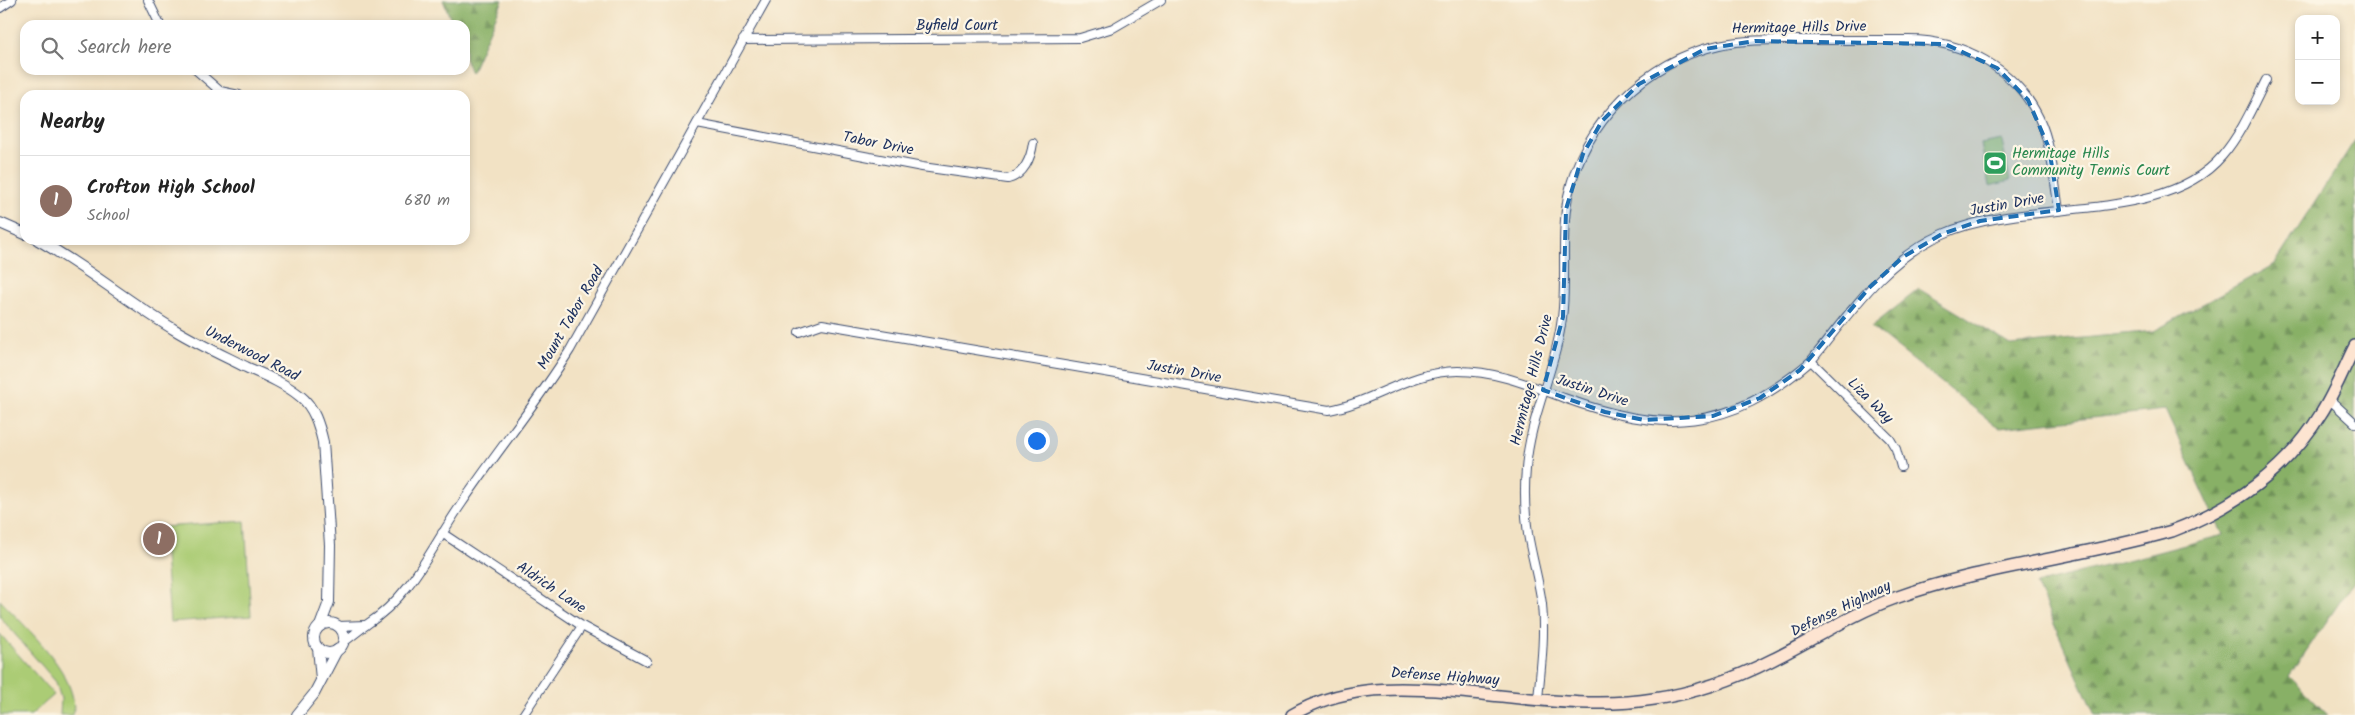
<!DOCTYPE html>
<meta charset="utf-8">
<style>
body{margin:0;font-family:Kalam,sans-serif;background:#f6f6f6;color:#222}
.controls{position:absolute;right:15px;top:15px;display:grid;overflow:hidden;border-radius:10px;box-shadow:0 2px 8px #0003}
.controls button{width:45px;height:45px;display:grid;place-items:center;padding:0;border:0;border-bottom:1px solid #e0e0e0;background:#fff;color:#222;font:25px sans-serif}
.you{position:absolute;left:1036px;top:440px;width:18px;height:18px;margin:-12px;border:4px solid #fff;border-radius:50%;background:#1a73e8;box-shadow:0 0 0 8px #1a73e833}
.badge{display:grid;place-items:center;width:32px;height:32px;border-radius:50%;background:#d93025;color:#fff;font-size:16px;font-weight:700}
.pin{position:absolute;translate:-50% -50%;border:2px solid #fff;box-shadow:0 1px 5px #0006}
.list{margin:0;padding:0;list-style:none}
h2{display:flex;justify-content:space-between;align-items:center;height:65px;margin:0;padding:0 20px;font-size:21px}
h2 small{font-size:16px;font-weight:400;color:#767676}
.list li{display:grid;grid-template-columns:32px 1fr auto;gap:15px;align-items:center;box-sizing:border-box;height:90px;padding:0 20px;border-top:1px solid #e0e0e0}
.list b{display:block;font-size:19px;white-space:nowrap}
.list p{margin:0;font-size:16px;white-space:nowrap;color:#767676}
.list em{font-size:16px;font-style:normal;color:#767676}
.icon{flex:none;width:28px;height:28px;fill:none;stroke:currentColor;stroke-width:2;stroke-linecap:round;stroke-linejoin:round}
.map{position:relative;flex:none;width:2355px;height:715px;overflow:hidden}
.search{position:absolute;background:#fff;box-shadow:0 2px 8px #0003;left:20px;top:20px;width:450px;height:55px;display:flex;align-items:center;gap:12px;box-sizing:border-box;padding:0 18px;border-radius:15px;color:#767676;font-size:19px}
.panel{position:absolute;background:#fff;box-shadow:0 2px 8px #0003;left:20px;top:90px;width:450px;height:155px;border-radius:15px}
.map>svg:first-child{display:block}
</style>
<div class="map">
<svg width="2355" height="715" viewBox="0 0 2355 715">
<defs>
<pattern id="forest-firs" width="22" height="20" patternUnits="userSpaceOnUse" patternTransform="scale(1.25)"><rect width="22" height="20" fill="#88b066"/><path d="M5 1l3.5 6h-7zM16 11l3.5 6h-7z" fill="#6e9057"/></pattern>
</defs>
<rect width="100%" height="100%" fill="#fcf5e5"/>
<filter id="ink" filterUnits="userSpaceOnUse"><feTurbulence type="fractalNoise" baseFrequency=".02" numOctaves="2"/><feDisplacementMap in="SourceGraphic" scale="10" xChannelSelector="R" yChannelSelector="G"/><feConvolveMatrix kernelMatrix="1 2 1 2 8 2 1 2 1" color-interpolation-filters="sRGB"/></filter>
<filter id="wash" filterUnits="userSpaceOnUse"><feTurbulence type="fractalNoise" baseFrequency=".0096" numOctaves="4" result="noise"/><feDisplacementMap in="SourceGraphic" scale="20" xChannelSelector="R" yChannelSelector="G"/><feGaussianBlur stdDeviation="1.12" result="paint"/><feColorMatrix in="noise" values="0 0 0 0 0 0 0 0 0 0 0 0 0 0 0 0 0 1.4 0 .05"/><feComposite in="paint" operator="in"/></filter>
<g filter="url(#wash)">
<rect width="100%" height="100%" fill="#f2e2c4"/>
<g fill="#abcc74" stroke="#637e69">
<path d="M2002,140L2010,181L1989,186L1981,144Z"/>
<path d="M245,521L251,616L170,622L163,527Z"/>
<path d="M0,600C25,627 81,676 73,715H60L61,699L56,682L0,617Z"/>
<path d="M0,634L54,695L31,715H0Z"/>
</g>
<g fill="url(#forest-firs)" stroke="#527062">
<path d="M443,0H503L471,73L465,58V25H453Z"/>
<path d="M2355,140V580L2289,676L2328,715H2095L2036,584L2223,535L2165,410L1999,428L1871,327L1919,289L2011,345L2154,331L2275,264Z"/>
</g>
</g>
<g filter="url(#ink)">
<g fill="none" stroke-linecap="round" stroke-linejoin="round">
<g stroke="#3b4a6d" stroke-width="10">
<g id="minor">
<path d="M148,0L160,25"/>
<path d="M0,8L12,0"/>
<path d="M743,40L1080,38L1113,28L1161,0"/>
<path d="M196,70L220,91L239,95"/>
<path d="M697,124L922,167L1008,179C1024,175 1031,158 1033,143"/>
<path d="M799,332L822,324L1329,410C1374,402 1410,371 1458,371C1496,371 1529,385 1564,398C1663,434 1728,432 1811,361C1850,313 1884,260 1943,234C2025,197 2163,226 2222,156C2241,134 2253,106 2266,80"/>
<path d="M1811,361L1890,439L1896,449L1901,467"/>
<path d="M2329,399L2355,423"/>
<path d="M442,533L582,626L647,661"/>
<path d="M366,625C412,596 432,546 462,503C497,451 537,403 570,350L766,0"/>
<path d="M338,626L366,625L344,642"/>
<path d="M1538,699C1541,667 1545,636 1542,604C1539,581 1532,558 1528,534C1525,513 1524,491 1526,469C1530,413 1559,364 1563,308C1566,270 1561,234 1568,196C1584,122 1646,61 1719,45C1746,39 1775,40 1802,40C1838,40 1873,40 1909,40C1962,40 2015,68 2039,118C2052,146 2054,180 2059,210"/>
<path d="M523,715L582,626"/>
</g>
</g>
<g stroke="#3b4a6d" stroke-width="12">
<g id="tertiary">
<path d="M0,223L25,234"/>
<path d="M38,240C86,267 128,302 175,330C198,344 222,355 246,367C264,375 284,383 300,396C314,407 319,425 323,442L330,545L329,602L320,626"/>
<circle cx="329" cy="638" r="15"/>
<path d="M318,648L321,679"/>
<path d="M297,715L314,694L337,650"/>
</g>
</g>
<g stroke="#3b4a6d" stroke-width="14">
<path id="secondary" d="M1292,715C1341,686 1393,687 1448,691C1516,696 1587,710 1654,699C1695,693 1735,679 1772,660C1813,640 1851,614 1895,598C1984,566 2081,557 2172,531C2233,508 2288,469 2322,412C2335,391 2344,368 2355,346"/>
</g>
<use href="#minor" stroke="#fff" stroke-width="8"/>
<use href="#tertiary" stroke="#fff" stroke-width="10"/>
<use href="#secondary" stroke="#fde4d1" stroke-width="11"/>
</g>
</g>
<path fill="#1f6fb2" fill-opacity="0.2" stroke="#1f6fb2" stroke-width="4" stroke-dasharray="10 6" stroke-linejoin="round" d="M1755,41L1945,44L1997,68L2028,100L2049,148L2059,210L1980,221L1942,234L1903,257L1869,288L1800,370L1760,398L1713,416L1644,420L1605,412L1543,390L1563,317L1566,209L1583,154L1602,121L1639,84L1705,49Z"/>
<defs>
<g id="stadium-square" transform="scale(1.25)"><rect x="-9" y="-9" width="18" height="18" rx="4" fill="#2e9e5b" stroke="#fcf5e5"/><path d="M0-5a6.5 5 0 1 0 0 10a6.5 5 0 1 0 0-10ZM-3.5-1.8h7v3.6h-7Z" fill="#fff"/></g>
</defs>
<g fill-rule="evenodd">
<use href="#stadium-square" x="1995" y="163"/>
</g>
<g text-anchor="middle" dominant-baseline="central" stroke-width="4.5" stroke-linejoin="round" paint-order="stroke">
<g font-size="15" fill="#1b2f5e" stroke="#fcf5e5">
<text x="957" y="26">Byfield Court</text>
<text transform="translate(1799 28) rotate(-1)">Hermitage Hills Drive</text>
<text transform="translate(878 144) rotate(11)">Tabor Drive</text>
<text transform="translate(2007 205) rotate(-10)">Justin Drive</text>
<text transform="translate(571 318) rotate(-60)">Mount Tabor Road</text>
<text transform="translate(252 354) rotate(27)">Underwood Road</text>
<text transform="translate(1184 372) rotate(10)">Justin Drive</text>
<text transform="translate(1532 380) rotate(-76)">Hermitage Hills Drive</text>
<text transform="translate(1592 391) rotate(18)">Justin Drive</text>
<text transform="translate(1870 401) rotate(45)">Liza Way</text>
<text transform="translate(551 588) rotate(34)">Aldrich Lane</text>
<text transform="translate(1841 609) rotate(-26)">Defense Highway</text>
<text transform="translate(1445 677) rotate(4)">Defense Highway</text>
</g>
<g font-size="15" fill="#27864d" stroke="#fcf5e5" text-anchor="start">
<text x="2012" y="154">Hermitage Hills<tspan x="2012" dy="17">Community Tennis Court</tspan></text>
</g>
</g>
</svg>
<div class="controls">
<button>+</button>
<button>−</button>
</div>
<div class="you"></div>
<div class="pin badge" style="left:159px;top:539px;background:#8d6e63">1</div>
<div class="search"><svg class="icon" aria-label="search" viewBox="0 0 24 24"><circle cx="10" cy="10" r="6"/><path d="M15 15l6 6"/></svg>Search here</div>
<section class="panel">
<h2>Nearby<small></small></h2>
<ul class="list">
<li><span class="badge" style="background:#8d6e63">1</span><div><b>Crofton High School</b><p>School</p></div><em>680 m</em></li>
</ul>
</section>
</div>
